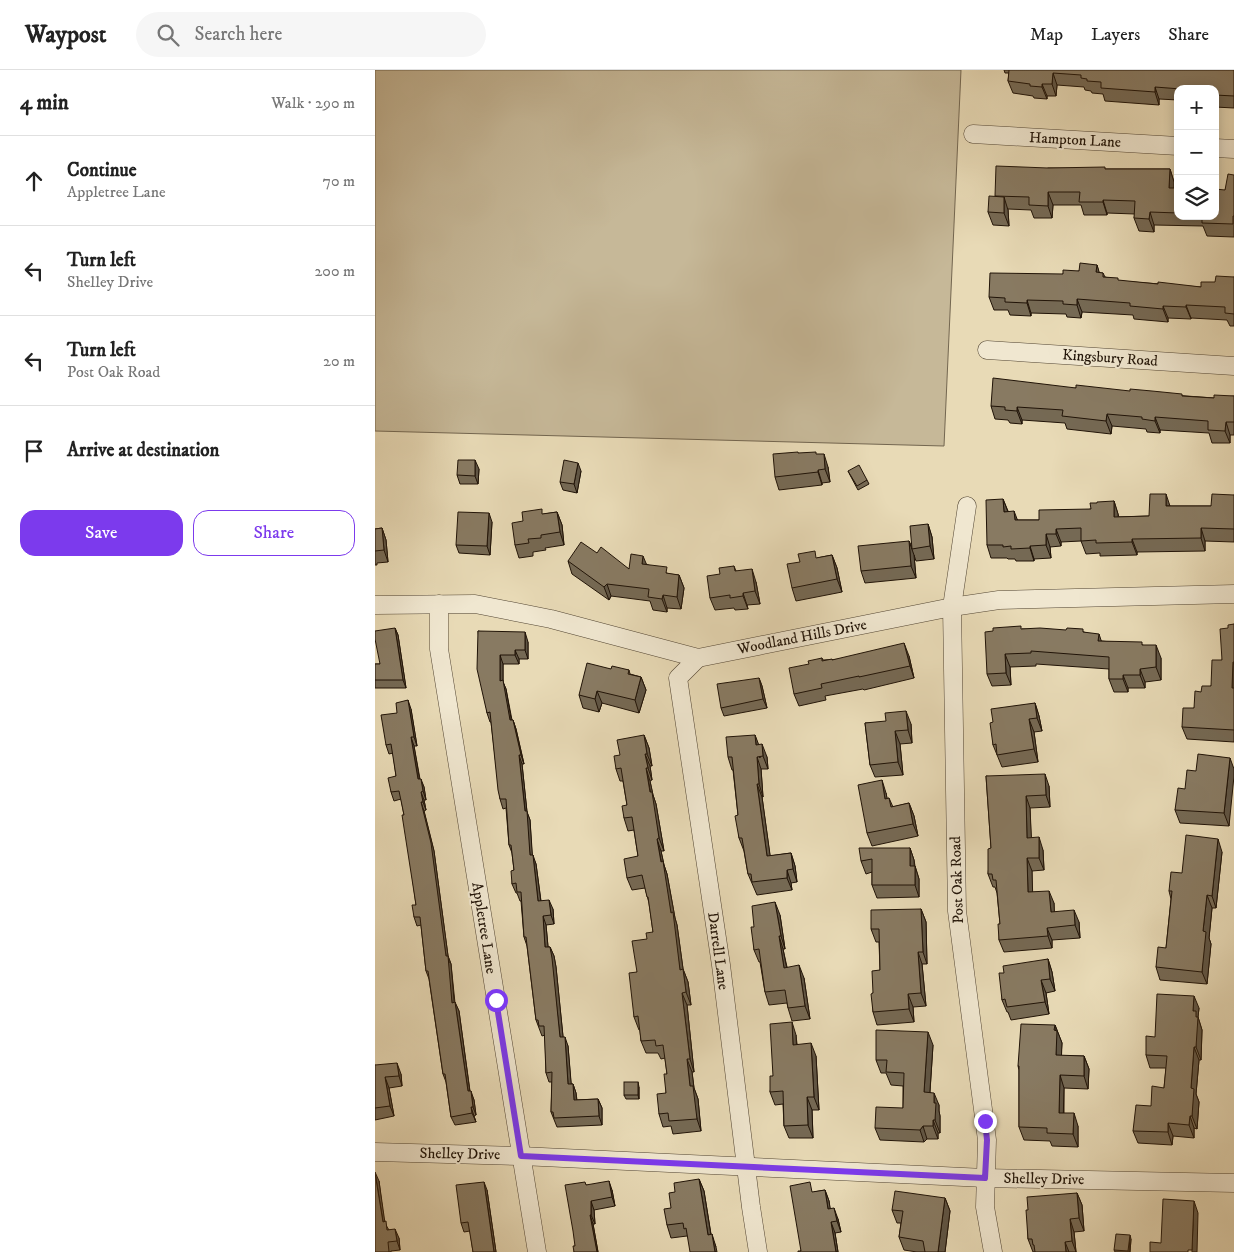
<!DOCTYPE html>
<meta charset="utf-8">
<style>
body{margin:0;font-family:"IM FELL DW Pica",serif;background:#f6f6f6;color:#222}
.controls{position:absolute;right:15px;top:15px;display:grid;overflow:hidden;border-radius:10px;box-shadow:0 2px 12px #0003}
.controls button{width:45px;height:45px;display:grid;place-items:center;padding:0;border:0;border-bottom:1px solid #e0e0e0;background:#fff;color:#222;font:25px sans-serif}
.stop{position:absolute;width:15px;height:15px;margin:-11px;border:4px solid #7c3aed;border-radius:50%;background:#fff}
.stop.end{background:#7c3aed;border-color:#fff;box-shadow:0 1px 5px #0008}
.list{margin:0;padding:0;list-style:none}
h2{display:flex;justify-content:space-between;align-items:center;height:65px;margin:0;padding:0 20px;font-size:21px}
h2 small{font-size:16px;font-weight:400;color:#767676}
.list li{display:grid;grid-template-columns:32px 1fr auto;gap:15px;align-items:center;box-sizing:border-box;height:90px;padding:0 20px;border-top:1px solid #e0e0e0}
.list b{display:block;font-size:19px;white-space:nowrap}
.list p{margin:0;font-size:16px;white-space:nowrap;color:#767676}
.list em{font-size:16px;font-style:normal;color:#767676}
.actions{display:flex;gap:10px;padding:15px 20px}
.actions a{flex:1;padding:11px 0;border:1px solid #7c3aed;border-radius:15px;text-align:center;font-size:18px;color:#7c3aed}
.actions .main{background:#7c3aed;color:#fff}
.icon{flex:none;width:28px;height:28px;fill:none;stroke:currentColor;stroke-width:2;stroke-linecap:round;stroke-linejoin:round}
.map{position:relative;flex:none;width:859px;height:1182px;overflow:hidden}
header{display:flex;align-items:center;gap:30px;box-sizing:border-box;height:70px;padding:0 25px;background:#fff;border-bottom:1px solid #e0e0e0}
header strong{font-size:24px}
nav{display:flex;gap:28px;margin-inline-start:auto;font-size:18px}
.search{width:350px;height:45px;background:#f6f6f6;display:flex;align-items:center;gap:12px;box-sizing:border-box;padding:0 18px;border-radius:28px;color:#767676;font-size:19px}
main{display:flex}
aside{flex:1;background:#fff}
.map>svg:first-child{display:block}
</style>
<header>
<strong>Waypost</strong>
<div class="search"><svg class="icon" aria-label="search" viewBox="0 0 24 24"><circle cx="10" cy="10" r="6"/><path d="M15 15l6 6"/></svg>Search here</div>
<nav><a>Map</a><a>Layers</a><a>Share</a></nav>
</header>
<main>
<aside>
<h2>4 min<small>Walk · 290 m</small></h2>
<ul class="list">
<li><svg class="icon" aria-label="ahead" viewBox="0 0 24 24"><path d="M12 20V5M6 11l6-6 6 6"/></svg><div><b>Continue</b><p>Appletree Lane</p></div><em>70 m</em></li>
<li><svg class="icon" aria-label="left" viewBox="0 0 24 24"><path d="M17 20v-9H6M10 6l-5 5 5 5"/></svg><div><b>Turn left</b><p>Shelley Drive</p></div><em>200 m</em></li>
<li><svg class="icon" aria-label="left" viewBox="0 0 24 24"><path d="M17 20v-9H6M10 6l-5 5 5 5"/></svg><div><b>Turn left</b><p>Post Oak Road</p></div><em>20 m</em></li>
<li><svg class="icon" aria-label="arrive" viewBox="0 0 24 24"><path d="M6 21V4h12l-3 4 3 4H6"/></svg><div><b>Arrive at destination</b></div></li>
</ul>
<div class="actions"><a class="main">Save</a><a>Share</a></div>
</aside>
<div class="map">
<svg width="859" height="1182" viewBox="0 0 859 1182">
<rect width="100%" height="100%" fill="#e8dab6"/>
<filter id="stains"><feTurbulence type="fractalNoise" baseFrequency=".004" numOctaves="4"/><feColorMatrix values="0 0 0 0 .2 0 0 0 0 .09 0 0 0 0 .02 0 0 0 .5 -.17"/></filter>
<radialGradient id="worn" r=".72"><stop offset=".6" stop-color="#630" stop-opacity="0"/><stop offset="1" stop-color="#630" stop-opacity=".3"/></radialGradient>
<path fill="#c6b898" stroke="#736650" d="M0,0H586L569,376L0,361Z"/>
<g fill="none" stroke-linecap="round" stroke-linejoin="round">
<g stroke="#524533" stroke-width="19">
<g id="minor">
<path d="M598,64L803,76"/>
<path d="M840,78L859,79"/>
<path d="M612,280L859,296"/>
<path d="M592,436L577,537L582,841L612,1070L610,1137L618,1182"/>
<path d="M64,534V579L162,1182"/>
<path d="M0,535L100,534L176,549L323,588L577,537L624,530L859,524"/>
<path d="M323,588L303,608L346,895L376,1137L383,1182"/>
<path d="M0,1082L146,1086L610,1108L859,1113"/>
</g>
</g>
<use href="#minor" stroke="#f0e7d0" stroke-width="18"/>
</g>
<g fill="#756954" stroke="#201307">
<path d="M629,0H859V38L840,37V19H803V30L784,29V35L730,31L728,24L717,23L716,21L710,20L709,17L682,15L681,26H672V29L659,28L658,26L638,23L633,11L634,3H630Z"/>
<path d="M673,98L731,99H795L799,112V118H803V146H840L850,120L859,105V167L832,166L828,156L779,155V162L764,161L759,148L760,144L732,143V145H709L706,135H678L677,148H659L656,140L633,139L634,156L618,155L613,142L621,127Z"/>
<path d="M722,195L724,203H728L730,207L744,211L826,217L859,207V256H855L852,250L816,248V249L793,248V252L759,249L758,245L707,242L706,248L692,247L691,244L656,243V246L635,245L633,240H619L614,227L688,204L704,201Z"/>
<path d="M701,318L839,328L859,326V365H855V373H837L834,363L785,360V363L772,362L771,359L737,356L736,364L692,359L690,353L647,350V354L635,353L633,350L620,349L616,336Z"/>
<path d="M423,383L453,397L455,412L447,413V415L404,420L400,407Z"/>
<path d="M104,399L103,414H85L82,405Z"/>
<path d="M206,401L202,423L188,420L185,412Z"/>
<path d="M473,401L492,410L494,414L483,420L475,405Z"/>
<path d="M859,425V472L830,471V481L762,482V485L725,486V483L711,484L706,471L686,472V476L675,477L676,488L659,489V491H641L640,489H633L632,488H616L612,475L628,429L633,441L643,450H664L716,439L739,431L743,444L744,447L774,446L795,436H836Z"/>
<path d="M182,442L187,455L189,475L170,478L171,480L158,482V486L144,488L140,475L148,451L169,444Z"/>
<path d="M117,452L115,485L84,483L81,475Z"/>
<path d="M553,454L557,467L559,489L541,491L539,485L541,508L490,513L486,501L534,471L537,477Z"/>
<path d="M7,458L11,470L13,492L2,493V495H0V459Z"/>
<path d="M222,483L254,499L271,494L294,504L304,505L309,518L306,539L292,538V542L278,540L275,531L236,526L234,530L197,504L193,491Z"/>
<path d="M457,485L462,498L467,522L421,531L417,518L442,488Z"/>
<path d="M359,496L361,501L381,512L385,534L372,535L373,539L360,540L359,538L340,540L335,528L345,504Z"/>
<path d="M859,554V672L812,669L807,657L819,638L826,622L836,616L847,590L853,558Z"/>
<path d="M20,558L23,565L31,618H0V594H5Z"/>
<path d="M647,559L709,562L726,571L768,575L786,588V610L770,612V618H753V622H739L734,609V599L661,594V596L635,597L636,615L617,616L612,604Z"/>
<path d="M103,561L153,572V589H144V594H128V612L131,619L137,650H138L141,659L149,694H147L152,742L155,750L157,785L161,794L166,831L178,839L179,854L171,855L173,877H175L179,886L181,897L188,967L193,976L196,1014H198L201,1023L202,1030L223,1029L227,1038V1055L182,1057L176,1042L177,1012H174L171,1003L170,965L167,966L161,950L152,876L149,867L146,831H145L142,823H141L137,814L139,800L137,783L134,775L131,738L128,739L125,729L116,652H115L112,643Z"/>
<path d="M534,586L539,608L489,620L488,619L450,626L451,630L424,636L419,624L434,594L447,588L448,590Z"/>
<path d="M236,599L254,600L255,604L266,607L271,620L264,643L227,633L224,642L208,638L204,625Z"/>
<path d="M384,608L387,616L392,638L349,646L346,638Z"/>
<path d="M660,633L664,646L667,661L659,662L663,692L627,697L618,675V652Z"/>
<path d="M36,639L42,676H39L45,709L49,717L51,730H49L51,740L49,741L59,781L73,886L76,894L80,933L84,941L95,1021L99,1030L101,1045L99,1046L101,1052L80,1055L76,1047L71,1012L68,1004L54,909L51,901L46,855L42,856L39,847L41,835L29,745L26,729L19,731L16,722L21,706L18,683L14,684L11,675L22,643Z"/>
<path d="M490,653L536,654L537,673L525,674L528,705L500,707L495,695Z"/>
<path d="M269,665L274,678L277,696H275L277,710L275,711L278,725L281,734L289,781H286L289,795L292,804L300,848L302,855L308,899L313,912L316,935H312L319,1002H317L319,1018L323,1029L326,1061L298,1064L296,1056L288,1057L284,1044L291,1023L292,1004L290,988L286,989L283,983H271L266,971L265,960H264L259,947L262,902L272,869L278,862L274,833L270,818L257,820L252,808L263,786L259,760L253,761L249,748L252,735L248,711H245L241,699L245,685Z"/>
<path d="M380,665L383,675L392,687L393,699H386L388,727H387L395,786L416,783L420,796L422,812L416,813L417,820L382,825L373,804L369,781L364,768L363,745L358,700H357L353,687Z"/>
<path d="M855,688L854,756L805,753L800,740L810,719Z"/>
<path d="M611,706L674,716L675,737L655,738L656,768L668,780L669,800L657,801V822L679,833V842L704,852L705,868L677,870V878L629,882L624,870L625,854L622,823L620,817H618L613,804L616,778Z"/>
<path d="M511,723L512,729L514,728L518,737L534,733L539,746L543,766L497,776L492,763Z"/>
<path d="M535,778L539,790L540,796L544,809V827L502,828L497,815V802L491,804L486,791Z"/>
<path d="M847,782L841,838H837L834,868L836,874L832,914L785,910L781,897L791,878L796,829L794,821L807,803Z"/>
<path d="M546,839L551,852L552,894H547L551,936L538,937L539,952L502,955L498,942V923L505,900L504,872H501L496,859Z"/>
<path d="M405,845L410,879H408L412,897L429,908L435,949L417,951L413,938L412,933L394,935L390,922L385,892H384L379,880V857Z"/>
<path d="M673,889L677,902L680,921L671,923L674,944L636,950L633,942H632L627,930L629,903Z"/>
<path d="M824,938L823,947L827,960L826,990H824L821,1024L824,1032L822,1059L819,1058V1068L798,1066L797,1075L763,1073L758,1061L789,1018L791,998H775L771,985L780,967Z"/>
<path d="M680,955L687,973L686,986H709L714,999L713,1019L689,1018V1043L703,1056V1077L677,1076L675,1071L649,1070L644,1057V1000L643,996Z"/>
<path d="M421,965L422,974L441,986L444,1040H437L438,1068H414L409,1056L408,1034L400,1035L395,1022L398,1006Z"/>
<path d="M558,975L555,1022L564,1035V1041L565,1046V1063H563V1069H552L549,1072L505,1070L500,1058L528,1038V1016L516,1015L511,1003H506L501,990Z"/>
<path d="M0,995L26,1004L27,1016L14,1018L19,1046L0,1050Z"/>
<path d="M264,1017V1029H251L249,1025Z"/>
<path d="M324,1109L329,1121L336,1164L341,1177L312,1166L296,1168L292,1155L296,1138Z"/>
<path d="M4,1111L9,1152L14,1160L24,1168L25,1180L16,1181V1182H0Z"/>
<path d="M211,1115L237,1120L240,1136L219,1140L220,1154H218L223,1182H199Z"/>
<path d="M112,1120L121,1182H98L95,1161L89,1162L86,1153Z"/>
<path d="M450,1120L454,1131L455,1139L463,1149L466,1162L460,1163L463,1182H423L426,1181L439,1122Z"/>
<path d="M702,1123L707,1135L709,1161L699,1162L701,1182H658L653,1169V1140Z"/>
<path d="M570,1128L575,1141L570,1182H542L529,1180L524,1167L526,1153H522L517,1140Z"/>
<path d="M756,1169L755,1182H740L739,1180Z"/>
</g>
<g fill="#5f5545" stroke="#201307">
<path d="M678,3L682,15L681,26L677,14Z"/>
<path d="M667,14L672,26V29L667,17Z"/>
<path d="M780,17L784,29V35L780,22Z"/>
<path d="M795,99L799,112V130L794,118Z"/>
<path d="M673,122L678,135L677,148L673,136Z"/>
<path d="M629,127L633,140L634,156L629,143Z"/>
<path d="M728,130L732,143V145L728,132Z"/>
<path d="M775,142L779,155V162L774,149Z"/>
<path d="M722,195L726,208L721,202Z"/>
<path d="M702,229L707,242L706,248L702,235Z"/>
<path d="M652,230L656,243V246L652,233Z"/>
<path d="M811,235L816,248V249L811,237Z"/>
<path d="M788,236L793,248V252L788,239Z"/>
<path d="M642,337L647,350V354L642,341Z"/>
<path d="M732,344L737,356L736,364L731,351Z"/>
<path d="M780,347L785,360V363L780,351Z"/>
<path d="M851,352L855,365V373L850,361Z"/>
<path d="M449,384L453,397L455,412L450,399Z"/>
<path d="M100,390L104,399L103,414L100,406Z"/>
<path d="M203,393L206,401L202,423L199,414Z"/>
<path d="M443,400L447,413V415L443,402Z"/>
<path d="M791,424L795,436H791Z"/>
<path d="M628,429L633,442H629Z"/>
<path d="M739,431L743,444L744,460L739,447Z"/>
<path d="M639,441L644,454L640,450Z"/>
<path d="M182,442L187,455L189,475L185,462Z"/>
<path d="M114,443L117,452L115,485L112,476Z"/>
<path d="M553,454L557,467L559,489L555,476Z"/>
<path d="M7,458L11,470L13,492L9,480Z"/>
<path d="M826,458L830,471V481L826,468Z"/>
<path d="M681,459L686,472V476L681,464Z"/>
<path d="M671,464L675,477L676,488L671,475Z"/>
<path d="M757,469L762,482V485L757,472Z"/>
<path d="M534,471L539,485L541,508L536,496Z"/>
<path d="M655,476L659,489V491L655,478Z"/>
<path d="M457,485L462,498L467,522L462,509Z"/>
<path d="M268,486L273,498L267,494Z"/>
<path d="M377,499L381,512L385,534L380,521Z"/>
<path d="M304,505L309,518L306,539L302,527Z"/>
<path d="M232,514L236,526L234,530L229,517Z"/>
<path d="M368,523L372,535L373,539L368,526Z"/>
<path d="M288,525L292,538V542L287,529Z"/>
<path d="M20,558L23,565L31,618L28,610Z"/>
<path d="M150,562L153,572V589L150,580Z"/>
<path d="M724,564L728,576L723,571Z"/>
<path d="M529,573L534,586L539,608L535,596Z"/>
<path d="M781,575L786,588V610L781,597Z"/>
<path d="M140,580L144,589V594L140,585Z"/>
<path d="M630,584L635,597L636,615L631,603Z"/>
<path d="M125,585L128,594V612L131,619L138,660L135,650L125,611Z"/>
<path d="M858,592L859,595V623L857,618Z"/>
<path d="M765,599L770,612V618L765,605Z"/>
<path d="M748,605L753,618V622L748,609Z"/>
<path d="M266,607L271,620L264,643L260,630Z"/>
<path d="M384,608L387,616L392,638L388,629Z"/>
<path d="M222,621L227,633L224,642L220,629Z"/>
<path d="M33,630L36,639L42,676L39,667Z"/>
<path d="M660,633L664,646L667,661L662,648Z"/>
<path d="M531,641L536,654L537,673L533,660Z"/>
<path d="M654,649L659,662L663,692L659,679Z"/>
<path d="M138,650L141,659L149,694L146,685Z"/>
<path d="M520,661L525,674L528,705L523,692Z"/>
<path d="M269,665L274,678L277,696L272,684Z"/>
<path d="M380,665L385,678V688L381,675Z"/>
<path d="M36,667L39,676L46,718L43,709Z"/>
<path d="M387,674L392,687L393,699L388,686Z"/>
<path d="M270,684L275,696L277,710L273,698Z"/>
<path d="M144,685L147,694L152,742L155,750L158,794L155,785Z"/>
<path d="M382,687L386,699L388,727L384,714Z"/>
<path d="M855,688L859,699V706L854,756L849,743Z"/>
<path d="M271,698L275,711L278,725L281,734L289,781L284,768Z"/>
<path d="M670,704L674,716L675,737L671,725Z"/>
<path d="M46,709L49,717L51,730L48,721Z"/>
<path d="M507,710L511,723L515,742L510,729Z"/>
<path d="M382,714L387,727L397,799L392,786Z"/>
<path d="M46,722L49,730L51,740L48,732Z"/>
<path d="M651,726L655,738L657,780L652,768Z"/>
<path d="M46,732L49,741L59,781L74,893L73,886L76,894L80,942L77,933L71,886Z"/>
<path d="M534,733L539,746L543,766L538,754Z"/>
<path d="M664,767L668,780L669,800L664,788Z"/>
<path d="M282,769L286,781L289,795L292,804L300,848L302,855L310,913L305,900L296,843Z"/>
<path d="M843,769L847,782L841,838L837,826Z"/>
<path d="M535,778L539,790L540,809L535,796Z"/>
<path d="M416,783L420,796L422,812L418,799Z"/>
<path d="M158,785L161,794L167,840L163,831Z"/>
<path d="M652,788L657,801L658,835L653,822Z"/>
<path d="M540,796L544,809V827L540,815Z"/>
<path d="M412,800L416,813L417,820L412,808Z"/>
<path d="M674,821L679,833L680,855L676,842Z"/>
<path d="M832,825L837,838L834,868L836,874L832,914L827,902L828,861Z"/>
<path d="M174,830L178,839L179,854L176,845Z"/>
<path d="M400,832L405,845L410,879L406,866Z"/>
<path d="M546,839L551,852L552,894L548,882Z"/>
<path d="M699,840L704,852L705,868L700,855Z"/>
<path d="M168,846L171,855L174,887L170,877Z"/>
<path d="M672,858L677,870V878L673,866Z"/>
<path d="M404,866L408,879L414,910L409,898Z"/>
<path d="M175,877L179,886L181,897L189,976L185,967Z"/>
<path d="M543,882L547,894L551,936L546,923Z"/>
<path d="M673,889L677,902L680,921L675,909Z"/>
<path d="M424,895L429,908L435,949L430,936Z"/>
<path d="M308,899L313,912L316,935L311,922Z"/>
<path d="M666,910L671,923L674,944L670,932Z"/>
<path d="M307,923L312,935L319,1002L315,989Z"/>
<path d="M533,924L538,937L539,952L534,939Z"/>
<path d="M819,926L824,938L823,947L827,960L826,990L821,977L818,941Z"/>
<path d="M80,932L84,941L96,1030L93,1021Z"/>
<path d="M417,952L421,965L422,987L418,975Z"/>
<path d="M680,955L687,973L686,998L681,985Z"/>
<path d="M553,962L558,975L554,1035L549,1022Z"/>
<path d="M190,967L193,976L197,1023L193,1014Z"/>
<path d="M436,973L441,986L444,1040L439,1027Z"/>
<path d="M819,977L824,990L821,1024L824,1032L822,1059L817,1046L816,1018Z"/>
<path d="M709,986L714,999L713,1019L709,1006Z"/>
<path d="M312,989L317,1002L319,1018L323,1029L326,1061L322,1049L315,1016Z"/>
<path d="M22,993L26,1004L27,1016L24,1006Z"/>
<path d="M685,1005L689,1018L688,1056L684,1043Z"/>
<path d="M10,1007L14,1018L19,1046L15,1036Z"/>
<path d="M263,1012L264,1017V1029L263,1025Z"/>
<path d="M198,1014L201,1023L202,1039L199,1030Z"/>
<path d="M96,1021L99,1030L101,1045L98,1037Z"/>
<path d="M559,1023L564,1035V1041L565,1046V1063L560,1050L559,1033Z"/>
<path d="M432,1027L437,1040L438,1068L433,1055Z"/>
<path d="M223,1029L227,1038V1055L224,1046Z"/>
<path d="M96,1037L101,1052L97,1043Z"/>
<path d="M699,1043L703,1056V1077L698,1064Z"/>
<path d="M815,1046L819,1058V1068L814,1055Z"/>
<path d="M558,1050L563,1063V1069L558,1056Z"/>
<path d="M793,1053L798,1066L797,1075L793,1062Z"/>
<path d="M548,1056L552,1069L549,1072L545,1060Z"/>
<path d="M0,1102L4,1111L11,1160L8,1152Z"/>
<path d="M324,1109L329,1121L338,1178L333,1165Z"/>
<path d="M234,1111L237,1120L240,1136L237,1127Z"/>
<path d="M109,1112L112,1120L121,1182H119Z"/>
<path d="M450,1120L454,1131L457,1150L453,1139Z"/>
<path d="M702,1123L707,1135L709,1161L704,1148Z"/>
<path d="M570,1128L575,1141L570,1182H563Z"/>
<path d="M216,1131L219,1140L220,1154L216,1145Z"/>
<path d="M819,1131L823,1143L822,1182H817V1180Z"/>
<path d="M459,1138L463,1149L466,1162L462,1151Z"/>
<path d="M215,1145L218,1154L223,1182H222Z"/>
<path d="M695,1149L699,1162L701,1182L697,1171Z"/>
<path d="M456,1152L460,1163L463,1182H461Z"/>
<path d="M20,1159L24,1168L25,1180L22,1171Z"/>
<path d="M337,1164L341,1177L342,1182H340Z"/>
<path d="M755,1165L756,1169L755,1182H754Z"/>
<path d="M690,1172L694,1182H691Z"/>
</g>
<g fill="#887a62" stroke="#201307">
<path d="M634,0H859V26L840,25V19H806L780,17V22L726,18V12L712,11V9L706,8V5L678,3L677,14H667V17L655,16V14L633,11Z"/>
<path d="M621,96L673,98L730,97V99H795L794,118H803V143L775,142L774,149L759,148L760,131L728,130V132H704L705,122H673V136L654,135V127L620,126Z"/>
<path d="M853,104L859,105V146H858V154L827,153V146H840V119L850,120Z"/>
<path d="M614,126L629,127V143L613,142Z"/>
<path d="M705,193L722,195L721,202L728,203V207L743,208V210L783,214V212L826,217V212H840L841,206L859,207V244L850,243V237L811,235V237L788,236V239L755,236V233L702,229V235L688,234V231L652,230V233L630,232V228L614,227L615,203L688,204V200L704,201Z"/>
<path d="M618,308L701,318V315L755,321V319L777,321L807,324V326L839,328V325L859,326V352H851L850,361L833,360V351L780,347V351L767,349V347L732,344L731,351L687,346L688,340L642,337V341L630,340V337L616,336Z"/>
<path d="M423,382V383L441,382V384H449L450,399L443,400V402L400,407L398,384Z"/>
<path d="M83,390H100V406L82,405Z"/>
<path d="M189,390L203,393L199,414L185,412Z"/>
<path d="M484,395L492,410L482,416L473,401Z"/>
<path d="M775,424H791V436H836L837,424L859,425V459L826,458V468L757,469V472L721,473V470L706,471V458L681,459V464H671V475L655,476V478L636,479V476L628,477V475H612L611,430L628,429L629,442L639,441L640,450H664V440L716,439L715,433H722V432L739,431V447L774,446Z"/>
<path d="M167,439V444L182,442L185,462L166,465V468L153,469L154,473L140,475L137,453L148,451L147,442Z"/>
<path d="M83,442L114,443L112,476L81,475Z"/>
<path d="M553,454L555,476L537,479L535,456Z"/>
<path d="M7,458L9,480L0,481V459Z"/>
<path d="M534,471L536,496L486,501L483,476Z"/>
<path d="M206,472L222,483L226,477L254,499L256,484L268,486L267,494L292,497L291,503L304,505L302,527L288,525L287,529L273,527L274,519L232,514L229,517L193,491Z"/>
<path d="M440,481L441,488L457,485L462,509L417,518L412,494L425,492L423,484Z"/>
<path d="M359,496L360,501L377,499L380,521L368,523V526L355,528V525L335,528L332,506L345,504L344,498Z"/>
<path d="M859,554V592H858L857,618H859V660L807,657L808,638H819L820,621L826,622L827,616H836L837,590H847L845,559L853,558V555Z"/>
<path d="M646,556V559L665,558L691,560L692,558L708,559V562L724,564L723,571L767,572V575H781V597L765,599V605H748V609H734V587L656,581V583L630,584L631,603L612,604L610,562L618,561V558Z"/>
<path d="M20,558L28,610H0V594H5L0,569V561Z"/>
<path d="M103,561L150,562V580H140V585H125V611L128,610L135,650H138L146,685H144L150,741H152L155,785H158L163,831L174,830L176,845L168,846L170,877H175L177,888L185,967H190L193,1014H198L199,1030L223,1029L224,1046L179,1048L178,1042H176L177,1002L171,1003L169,956H164L163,950H161L151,867H149L146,822H142L141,813L137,814L136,801L139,800L136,775H134L131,729H125L123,720L115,642L112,643L102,599Z"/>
<path d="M529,573L535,596L484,607V606L446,614L447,618L419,624L414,598L434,594L433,591L447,588V591L457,589V590Z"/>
<path d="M212,593L236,599L237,596L254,600L253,604L266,607L260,630L222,621L220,629L204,625Z"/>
<path d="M384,608L388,629L346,638L342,614Z"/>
<path d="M33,630L39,667H36L43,709H46L48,721L46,722L48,732H46L56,773L71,886H73L77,933L80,932L93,1021H96L98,1037H96L97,1043L76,1047L70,1004H68L53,901H51L45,847H39L37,835H41L27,745H29L24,721L16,722L13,708L21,706L16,674L11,675L6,645L22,643L21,633Z"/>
<path d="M660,633L662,648L654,649L659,679L622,685L621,674L618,675L615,653L618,652L616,639Z"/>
<path d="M531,641L533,660L520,661L523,692L495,695L490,653L511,651L510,643Z"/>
<path d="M269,665L272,684H270L273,698H271L275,722H277L284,768L282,769L286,792L288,791L296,843L298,842L305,900L308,899L311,922L307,923L315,989H312L315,1016H318L322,1049L294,1051L293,1043L284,1044L282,1024L291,1023L289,1004H292L288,975L281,976L280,970L266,971L263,946L259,947L254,903L262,902L257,871L272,869L271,863L278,862L273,827H272L267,805L252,808L249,789L263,786L257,747L249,748L247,736L252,735L246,698L241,699L239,686L245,685L242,670Z"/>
<path d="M380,665L381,675L387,674L388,686L382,687L384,714H382L392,786L416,783L418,799L412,800V808L377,812L376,804H373L367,768H364L360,746L363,745L357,687H353L351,667Z"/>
<path d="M823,684L855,688L849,743L800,740L803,718L810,719L812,700L821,701Z"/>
<path d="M670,704L671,725L651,726L652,768L664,767V788H652L653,822L674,821L676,842L699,840L700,855L672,858L673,866L624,870L623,854H625L621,810H618L617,804H613V779L616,778L611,706Z"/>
<path d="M507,710L510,729L514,728L516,737L534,733L538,754L492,763L483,715Z"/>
<path d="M811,765L843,769L837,826L832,825L828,861L831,862L827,902L781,897L783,877L791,878L797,821H794L796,802L807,803Z"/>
<path d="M484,778H535V796H540V815H497V789L486,791Z"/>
<path d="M400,832L406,866H404L409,898L424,895L430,936L413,938L410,920L390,922L384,879L379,880L376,857H379L377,836Z"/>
<path d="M546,839L548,882H543L546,923L533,924L534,939L498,942L496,924L498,923L497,901L505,900L504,859H496V840Z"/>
<path d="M673,889L675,909L666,910L670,932L632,937L630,929L627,930L624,903H629L628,896Z"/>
<path d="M782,924L819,926L818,941H821V947H823L821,977H819L816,1018L819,1019L817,1046H815L814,1055L793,1053V1062L758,1061L761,1035L776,1036L777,1016L789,1018L792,986L771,985V966L780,967Z"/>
<path d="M417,952L418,975L436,973L439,1027H432L433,1055L409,1056L408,1021L395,1022V1006H398L395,954Z"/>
<path d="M646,954L680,955L679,960L682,961L681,985L709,986V1006L685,1005L684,1043H699L698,1064L672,1063V1058L644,1057V996H643Z"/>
<path d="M501,960L553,962L549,1022L559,1023V1033H561L560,1050H558V1056H548L545,1060L500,1058L501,1037L528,1038L529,1003L511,1002L512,990H501Z"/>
<path d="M22,993L24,1006L10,1007L15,1036L0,1038V995Z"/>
<rect x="249" y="1012" width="14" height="13"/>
<path d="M0,1103L8,1152L11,1151L12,1160L20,1159L22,1171L13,1172L14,1182H0Z"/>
<path d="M324,1109L333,1165L337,1164L340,1182H315L311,1158L309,1159L308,1153L292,1155L289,1139L296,1138L294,1123L300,1122L299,1113Z"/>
<path d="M234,1111L237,1127L216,1131V1145H215L222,1182H199L198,1176H200L198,1161L190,1115L210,1112L211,1115Z"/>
<path d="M109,1112L119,1182H98L93,1152L86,1153L81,1115Z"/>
<path d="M435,1112L437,1122L450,1120L453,1139L459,1138L462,1151L456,1152L461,1182H423V1181H426L415,1116Z"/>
<path d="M520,1121L570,1128L563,1182H550L548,1171L524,1167L528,1141L517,1140Z"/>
<path d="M702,1123L704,1148L695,1149L697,1171L690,1172L691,1182H660L659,1175H658L657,1169H653L651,1140H653L652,1127Z"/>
<path d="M788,1129L819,1131L817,1180H813V1182H775V1172L786,1173Z"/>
<path d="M741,1164L755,1165L753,1181L739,1180Z"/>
</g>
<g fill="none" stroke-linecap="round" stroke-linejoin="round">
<path stroke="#7c3aed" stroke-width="6" d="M121,930L146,1086L610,1108L612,1070L610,1051"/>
</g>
<g text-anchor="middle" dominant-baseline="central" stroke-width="4" stroke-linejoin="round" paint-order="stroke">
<g font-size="15" fill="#201307" stroke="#f0e7d0">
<text transform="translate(700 70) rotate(3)">Hampton Lane</text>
<text transform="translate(735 288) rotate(4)">Kingsbury Road</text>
<text transform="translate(427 567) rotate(-11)">Woodland Hills Drive</text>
<text transform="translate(582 810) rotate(-92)">Post Oak Road</text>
<text transform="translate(109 858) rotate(81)">Appletree Lane</text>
<text transform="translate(343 881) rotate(82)">Darrell Lane</text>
<text transform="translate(85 1084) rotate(1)">Shelley Drive</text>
<text transform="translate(669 1109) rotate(1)">Shelley Drive</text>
</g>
</g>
<rect width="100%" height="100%" filter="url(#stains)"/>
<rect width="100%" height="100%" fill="url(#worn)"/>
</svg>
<div class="controls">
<button>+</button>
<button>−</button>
<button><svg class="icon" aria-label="layers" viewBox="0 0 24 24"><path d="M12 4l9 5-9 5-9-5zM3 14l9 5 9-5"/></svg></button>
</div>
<div class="stop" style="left:121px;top:930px"></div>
<div class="stop end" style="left:610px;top:1051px"></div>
</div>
</main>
